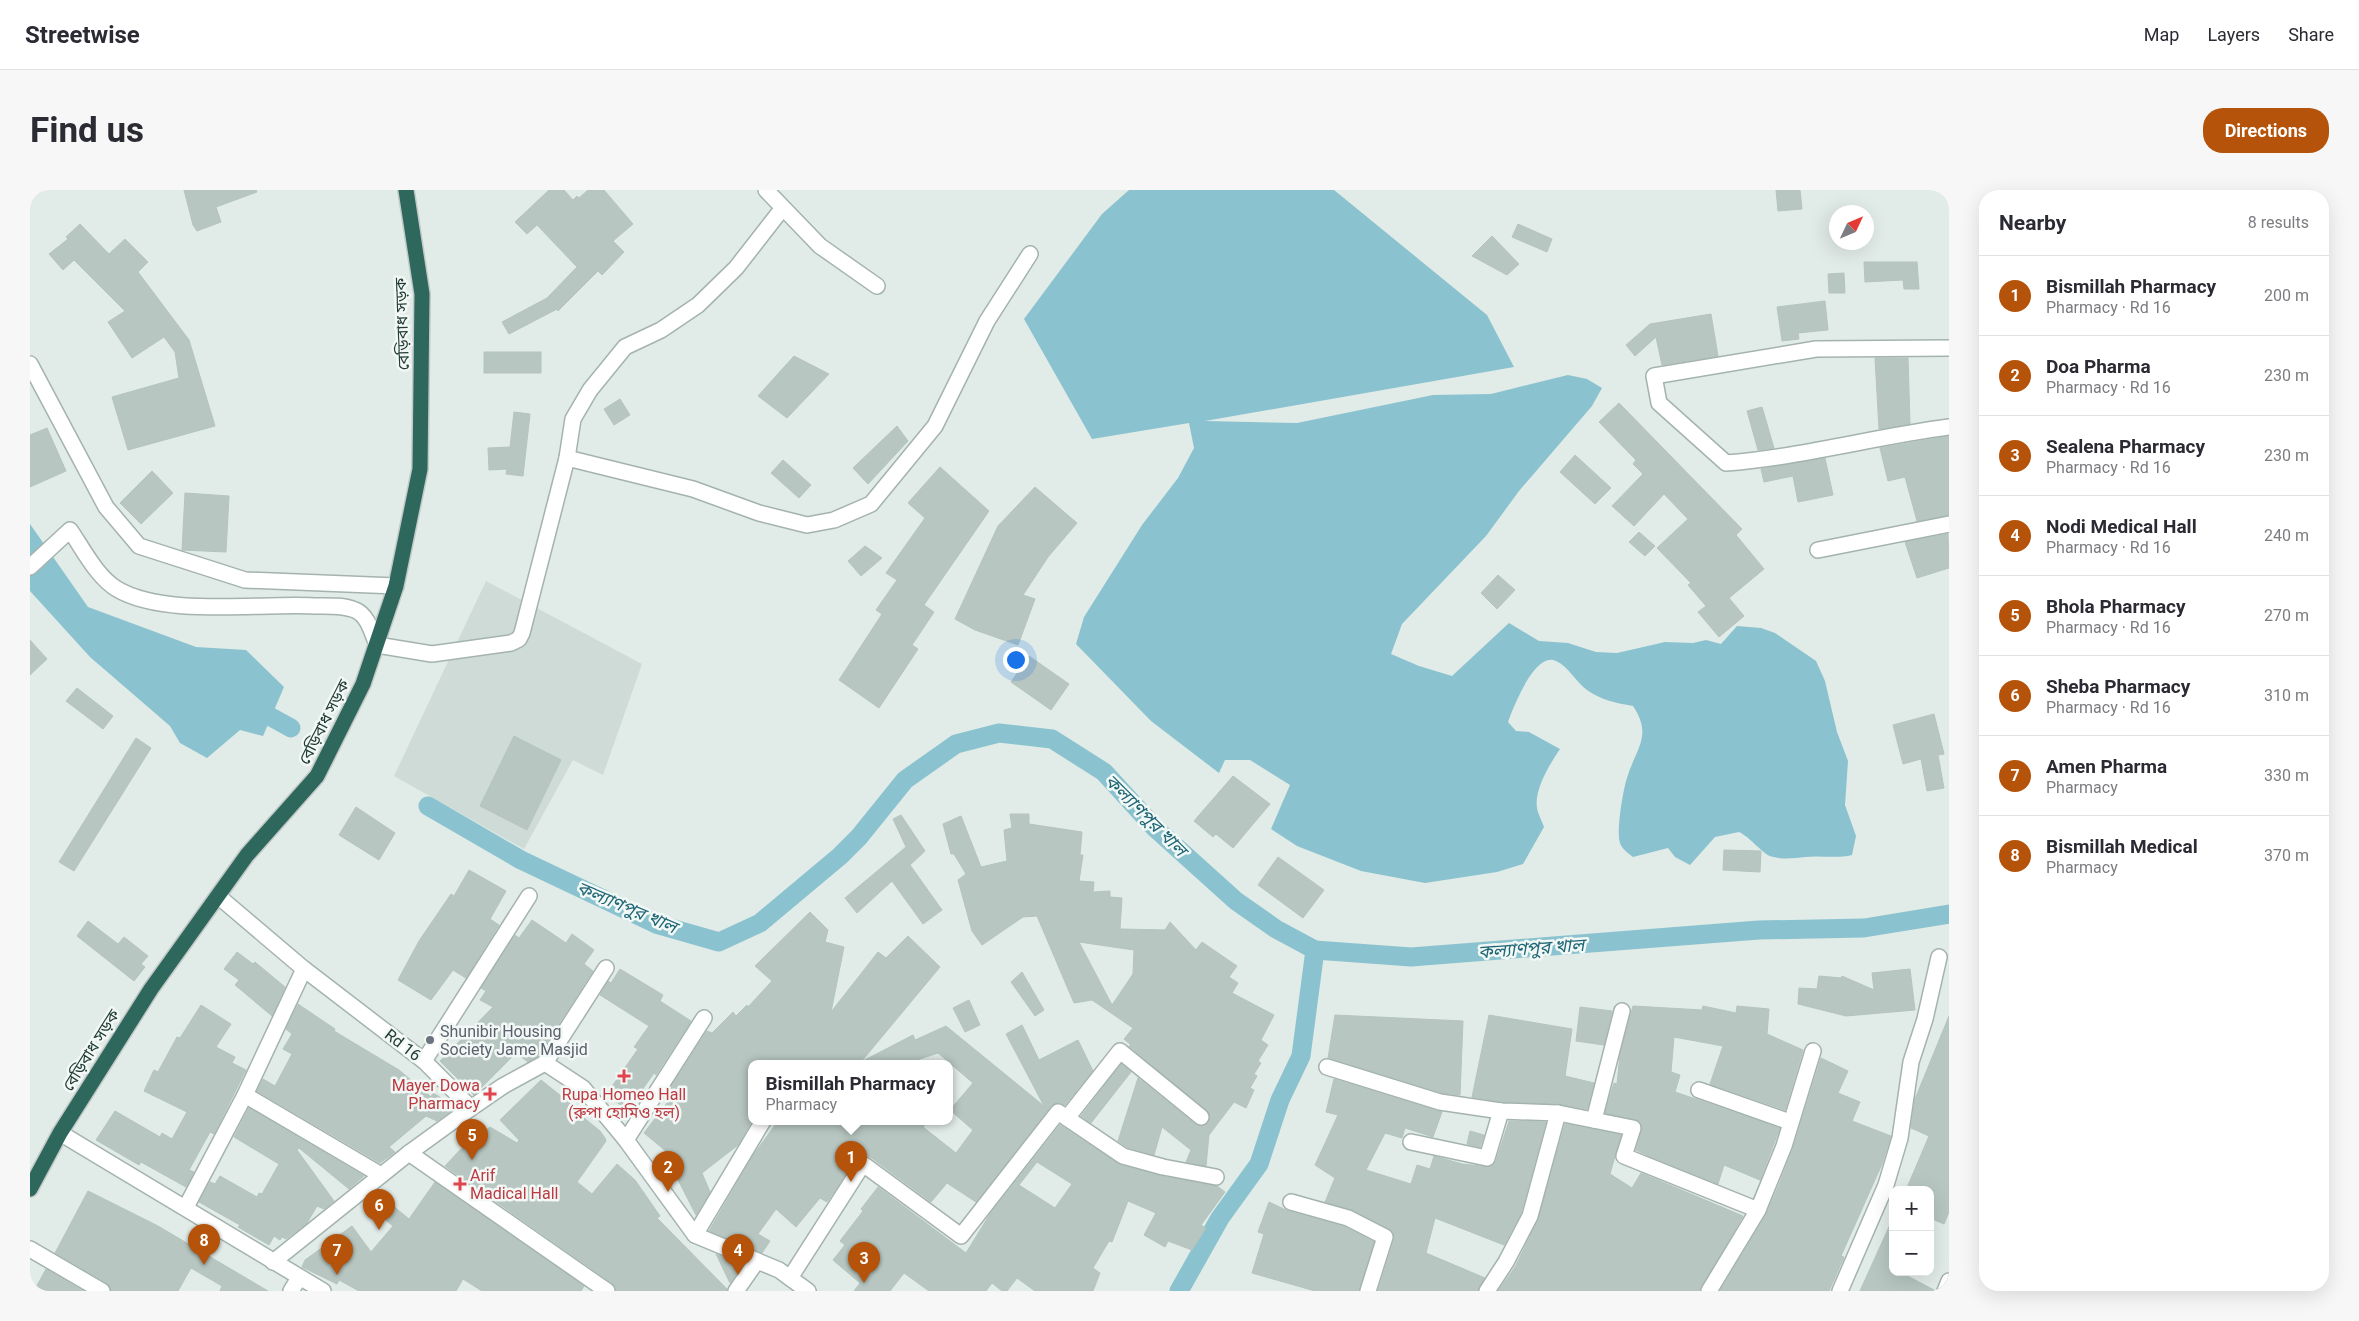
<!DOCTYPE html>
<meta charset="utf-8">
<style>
body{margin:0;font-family:Roboto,"Noto Sans Bengali",sans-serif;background:#f7f7f7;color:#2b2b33}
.controls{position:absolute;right:15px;bottom:15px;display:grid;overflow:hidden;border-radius:10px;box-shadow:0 5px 20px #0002}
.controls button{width:45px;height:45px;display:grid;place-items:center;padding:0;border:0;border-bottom:1px solid #e1e1e2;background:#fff;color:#2b2b33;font:25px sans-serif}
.compass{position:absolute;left:1799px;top:15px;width:45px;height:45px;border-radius:50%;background:#fff;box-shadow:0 5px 20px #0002;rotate:46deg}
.you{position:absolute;left:985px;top:469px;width:18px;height:18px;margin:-12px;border:4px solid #fff;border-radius:50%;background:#1a73e8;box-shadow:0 0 0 8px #1a73e833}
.badge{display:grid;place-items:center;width:32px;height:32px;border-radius:50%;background:#b45309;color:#fff;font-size:16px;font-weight:700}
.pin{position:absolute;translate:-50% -41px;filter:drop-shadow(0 1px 2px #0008)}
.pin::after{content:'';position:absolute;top:26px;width:18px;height:15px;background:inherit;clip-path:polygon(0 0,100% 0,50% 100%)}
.popup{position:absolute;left:718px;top:870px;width:205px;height:65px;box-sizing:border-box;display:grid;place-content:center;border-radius:10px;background:#fff;filter:drop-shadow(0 1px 4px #0005);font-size:16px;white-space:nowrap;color:#7c7c81}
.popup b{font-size:19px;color:#2b2b33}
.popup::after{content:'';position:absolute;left:50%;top:100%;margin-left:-10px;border:10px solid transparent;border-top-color:#fff}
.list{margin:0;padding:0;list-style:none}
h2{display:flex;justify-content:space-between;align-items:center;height:65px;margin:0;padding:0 20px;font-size:21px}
h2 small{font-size:16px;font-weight:400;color:#7c7c81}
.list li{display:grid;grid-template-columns:32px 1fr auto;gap:15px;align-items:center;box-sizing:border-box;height:80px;padding:0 20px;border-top:1px solid #e1e1e2}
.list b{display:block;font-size:19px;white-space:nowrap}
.list p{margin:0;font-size:16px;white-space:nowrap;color:#7c7c81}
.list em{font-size:16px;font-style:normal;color:#7c7c81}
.map{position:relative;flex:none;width:1919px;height:1101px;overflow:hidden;border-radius:20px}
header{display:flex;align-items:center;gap:30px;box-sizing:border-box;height:70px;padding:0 25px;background:#fff;border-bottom:1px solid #e1e1e2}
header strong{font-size:24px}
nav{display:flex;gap:28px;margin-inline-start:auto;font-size:18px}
.intro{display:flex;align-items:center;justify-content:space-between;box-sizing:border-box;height:120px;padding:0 30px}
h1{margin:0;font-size:35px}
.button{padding:12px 22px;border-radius:20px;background:#b45309;color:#fff;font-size:18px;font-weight:700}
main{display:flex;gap:30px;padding:0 30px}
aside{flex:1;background:#fff;border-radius:20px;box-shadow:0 5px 20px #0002}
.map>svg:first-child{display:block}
</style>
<header>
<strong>Streetwise</strong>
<nav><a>Map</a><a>Layers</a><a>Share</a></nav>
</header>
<div class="intro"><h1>Find us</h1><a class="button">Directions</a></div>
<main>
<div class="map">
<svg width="1919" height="1101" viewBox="0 0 1919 1101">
<rect width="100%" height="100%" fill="#e1ebe7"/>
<path fill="#cfdbd6" d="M456,391L612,474L573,585L543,570L494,659L364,586Z"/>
<g fill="#8ac3cf">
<path d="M1099,0H1304L1457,125L1484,177L1175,231L1267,233L1403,205L1461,204L1538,185L1557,189L1572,198L1562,216L1489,301L1456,346L1372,434L1361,464L1389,476L1422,486L1479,433L1509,451L1538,453L1566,462L1587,463L1635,452L1663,453L1676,450L1691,454L1707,436L1731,438L1745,443L1786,471L1795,491L1807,542L1818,571L1815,615L1826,646L1822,665C1806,669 1791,665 1775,667C1765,668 1751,670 1740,666C1733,664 1720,647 1709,642L1685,647L1660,675L1645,667L1638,658L1603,667C1598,663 1592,659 1590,653C1586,642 1593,600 1597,588C1606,558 1623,546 1603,516C1586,513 1571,510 1557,500C1545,491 1539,477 1526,471C1505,461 1483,518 1478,532L1486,541L1499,542L1530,559C1520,574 1504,599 1507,618C1508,624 1512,631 1514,637L1493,674L1467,682L1395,693L1331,681L1267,656L1241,639L1260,595L1220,570H1195L1189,583L1121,531L1046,454L1054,427L1112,335L1148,288L1164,258L1159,233L1062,249L994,129L1072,24Z"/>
<path d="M0,334L58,417L166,457L216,460L254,497L233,546L210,540L177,568L150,553L140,536L60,467L0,401Z"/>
</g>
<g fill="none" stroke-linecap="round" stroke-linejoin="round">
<g stroke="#8ac3cf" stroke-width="19">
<path d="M241,527L261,538"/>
<path d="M398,616L491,670L626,734L689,752L730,733L810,666L829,647L875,590L926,554L969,543L1022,549L1074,582L1125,638L1206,711L1246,739L1285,760L1381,767L1729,740L1834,738L1919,724"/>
<path d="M1149,1101L1190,1028L1229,974L1250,910L1271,866L1285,760"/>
</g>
</g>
<g fill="#b7c6c0" stroke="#b4c5be" fill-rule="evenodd">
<path d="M154,0H226L227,2L186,17L191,32L167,41L163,35Z"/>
<path d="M519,0H534L543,10L547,6L549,8L558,0H574L603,34L583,51L594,62L572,85L568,81L528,121L527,119L479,144L472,132L517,108L547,77L507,35L497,44L485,32Z"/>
<path d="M1746,0H1770L1772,19L1748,21Z"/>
<path d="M50,34L79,64L95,49L118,72L108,82L159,150L185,236L98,260L82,207L149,188L145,162L134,147L102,168L78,132L95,121L44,70L33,80L19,64L38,49L36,47Z"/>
<path d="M1488,34L1522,49L1517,62L1482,47Z"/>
<path d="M1462,46L1489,74L1477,85L1442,66Z"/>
<path d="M1834,72H1887L1889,99H1874L1873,90L1835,92Z"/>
<path d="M1814,83L1815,103H1799L1798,84Z"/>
<path d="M1795,111L1798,140L1768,143L1769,149L1752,151L1747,117Z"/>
<path d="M1681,124L1688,166L1632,175L1626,147L1605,166L1596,155L1620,134Z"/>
<rect x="454" y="162" width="57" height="21"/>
<path d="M764,166L799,184L757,228L728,206Z"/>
<path d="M1845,168H1878L1880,234L1849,239Z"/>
<path d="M590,209L600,225L584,235L574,219Z"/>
<path d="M1589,213L1712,339L1706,345L1734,379L1699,408L1714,426L1689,447L1668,422L1676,416L1658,395L1661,393L1627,358L1658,329L1634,304L1604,336L1582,316L1613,284L1603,274L1606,270L1569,232Z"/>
<path d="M1732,217L1744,258L1728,260L1717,221Z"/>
<path d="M484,222L500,224L493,286L476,284L477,279L459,280L458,258L480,257Z"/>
<path d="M867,236L878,251L838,294L823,278Z"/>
<path d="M17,238L36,281L0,297V245Z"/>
<path d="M1919,246V325L1887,331L1875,287L1858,291L1850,258Z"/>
<path d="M1545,265L1581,298L1565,314L1530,282Z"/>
<path d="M1795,268L1803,305L1768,312L1763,286L1734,292L1731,279Z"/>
<path d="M753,270L781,295L769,308L741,283Z"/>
<path d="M910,277L959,321L894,415L904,422L882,455L888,459L849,518L809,490L852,424L846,420L867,390L856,383L895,328L878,313Z"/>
<path d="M122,281L143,303L111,334L90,313Z"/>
<path d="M1005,297L1047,333L1018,367L993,405L1005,409L988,455L945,440L925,429L968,336Z"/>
<path d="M155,303L199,306L196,362L152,360Z"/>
<path d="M1609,342L1625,356L1615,366L1599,352Z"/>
<path d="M1918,344L1919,378L1887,388L1875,352Z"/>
<path d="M835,356L852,368L831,386L818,371Z"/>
<path d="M1468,385L1485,400L1467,419L1451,403Z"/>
<path d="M0,450L17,469L0,485Z"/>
<path d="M999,466L1039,494L1021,520L981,492Z"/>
<path d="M47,498L83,526L73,539L36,511Z"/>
<path d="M1904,524L1914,564L1908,565L1914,598L1897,601L1891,569L1873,574L1863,535Z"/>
<path d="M484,546L531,570L497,640L450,616Z"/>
<path d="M106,548L121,558L44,681L29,672Z"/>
<path d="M1203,586L1240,614L1203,658L1186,644L1183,647L1164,631Z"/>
<path d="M326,617L365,643L349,670L309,645Z"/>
<path d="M980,624H999V634L1052,642L1050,665H1053L1049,691L1064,692L1063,702L1080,701V707L1092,708L1090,739L1135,740L1140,732L1166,760L1172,752L1207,776L1199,787L1208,793L1202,803L1244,825L1231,850L1238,855L1228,871L1231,873L1224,884L1227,886L1220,898L1224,900L1216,918L1204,912L1179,945L1176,976L1156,972L1161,960L1132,937L1124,965L1097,957L1088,951L1108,888L1166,935L1170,936L1178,933L1180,924L1114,869L1115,864L1113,868L1099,856L1101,855L1094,849L1103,838L1062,810L1044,813L1007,726L993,727L952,755L942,741L928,690L936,684L924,664H921L913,634L931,626L951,677L977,671L974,640L982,638ZM1049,752L1104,760L1103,784L1082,815Z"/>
<path d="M871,625L895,661L880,675L912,720L893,734L862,691L827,723L815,708L876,657L863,629Z"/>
<path d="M1694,660L1731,661L1730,682L1693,680Z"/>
<path d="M1248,667L1294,700L1273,728L1228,695Z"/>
<path d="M439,680L476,701L460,729L469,735L436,788L423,780L401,810L368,790L389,751L421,704L424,706Z"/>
<path d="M780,722L798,740L795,752L814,757L801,822L848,762L856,768L878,746L910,777L831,872L883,845L885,850L916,836L1014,916L976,844L992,835L1009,870L1048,850L1063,881L1035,915L1028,913L1021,916L946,1012L917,993L901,1012L839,966L829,965L797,1012L790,1008L766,1037L746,1019L728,1044L740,1051L732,1063L679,1041L724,964L748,931H898L893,937L926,963L943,940L920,920L943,893L908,863L878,873H722V931L708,955L672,983L680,1002L666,1025L641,976L643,974L634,967L637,962L614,943L637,913L647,904L640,898L677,841L682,843L703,822L706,826L717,815L718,817L742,791L725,776Z"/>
<path d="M502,730L536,753L542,744L564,760L554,774L563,781L508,866L498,872L486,863L444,905L410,871L463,817L450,810L456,801L451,798L485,745L489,748Z"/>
<path d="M58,731L88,754L94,747L118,766L111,774L115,777L104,791L47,746Z"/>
<path d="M207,762L223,774L225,772L255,797L242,826L205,795L209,790L194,779Z"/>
<path d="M590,779L633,805L630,811L661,831L626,885L624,883L598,920L576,905L608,859L604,857L619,836L570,805L578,791L581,793Z"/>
<path d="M1880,779L1885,820L1816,826L1768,814L1769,798L1787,799L1789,786L1811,788L1812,786L1844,800L1842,783Z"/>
<path d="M992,782L1014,820L1005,826L981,792Z"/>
<path d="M939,810L950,835L935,842L923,818Z"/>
<path d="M268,814L305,839L304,841L369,880L401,907L403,903L426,917L407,931L396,926L359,957L365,962L350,973L227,901L233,889L245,896L262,864L253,859L262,844L256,839Z"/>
<path d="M171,815L201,834L186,857L205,867L202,873L216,880L184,944L180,942L159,980L164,982L156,997L111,972L109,975L66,950L85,921L130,947L132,943L142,949L157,922L114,901L124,880L128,882L147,847L150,848Z"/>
<path d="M1603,816L1672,820L1673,816L1706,823L1707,816L1739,819L1737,844L1773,860L1755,920L1680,894L1693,856L1644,847L1641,882L1650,885L1645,902L1750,938L1730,990L1694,975L1688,994L1621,967L1606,960L1612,940L1610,932L1575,923L1584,893L1587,894L1590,865Z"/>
<path d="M1550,817L1582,821L1574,855L1546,851Z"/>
<path d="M1305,825L1433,831L1430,905L1412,903L1298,868Z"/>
<path d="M1459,825L1542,839L1535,886L1564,893L1557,919L1528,914L1472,912L1442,907Z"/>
<path d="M1919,826V1022L1914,1034L1900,1028V1000H1876L1899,946L1881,938L1885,909Z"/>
<path d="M1791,868L1818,881L1808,903L1830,912L1822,931L1861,946L1852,974L1811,1066L1814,1067L1799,1101H1690L1736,1025L1748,997L1763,959Z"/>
<path d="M1091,874L1101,882L1061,933L1051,926Z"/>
<path d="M1304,889L1412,922L1403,947L1375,938L1372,948L1355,943L1336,980L1381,994L1387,975L1400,979L1404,966L1432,974L1460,977L1466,971L1479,931L1516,932L1491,1023L1474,1055L1405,1028L1396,1063L1455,1088L1448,1101H1348L1364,1050L1363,1042L1322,1020L1295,1012L1305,988L1285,975L1308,925L1296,922Z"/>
<path d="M511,890L555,925L553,927L570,941L575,948L576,951L547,992L562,1004L587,974L605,990L630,1026L627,1028L697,1099V1101H586L582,1093L415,976L429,961L460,937L487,953L489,950L470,930Z"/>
<path d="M219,918L334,986L319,999L269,958L267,960L304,1011L294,1019L287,1016L277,1033L256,1049L252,1047L250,1050L244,1046L239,1055L208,1037L210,1035L169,1012L180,992L185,994L190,986L227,1007L229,1003L232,1004L249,974L204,947Z"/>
<path d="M1535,934L1591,945L1580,984L1602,998L1611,983L1713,1026L1670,1101H1468L1485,1077L1508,1030Z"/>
<path d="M1030,935L1090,975L1131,986L1187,996L1195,1002L1171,1035L1176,1038L1162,1060L1138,1051L1135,1057L1114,1045L1126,1023L1098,1011L1082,1052L1079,1051L1063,1078L1070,1083L1063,1101H1005L987,1088L977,1101H972L962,1093L956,1101H899L874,1083L860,1101H824L830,1093L803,1070L815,1055L810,1051L833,1021L831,1019L848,997L936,1063L960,1024ZM1007,972L1042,994L1025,1018L989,995Z"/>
<path d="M1440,941L1454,945L1450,957L1437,954Z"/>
<path d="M405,992L554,1096L551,1101H452L433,1089L426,1101H329L309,1090L307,1094L272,1077L275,1070L322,1036L341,1062L363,1036L352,1027L362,1015L379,1029Z"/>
<path d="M58,1001L128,1036L238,1101H190L192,1096L161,1078L148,1101H81L77,1093L25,1063Z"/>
<path d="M1239,1012L1258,1021L1315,1037L1344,1052L1329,1101H1285L1222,1083L1234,1044L1228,1042Z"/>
<path d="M1863,1028V1082H1870L1906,1101H1830Z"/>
<path d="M686,1064L713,1075L700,1093Z"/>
<path d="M16,1079L53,1101H4Z"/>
</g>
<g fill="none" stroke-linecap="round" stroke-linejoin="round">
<g stroke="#a4b3ae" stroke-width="18">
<g id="minor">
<path d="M736,0L790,56L847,96"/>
<path d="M1919,158L1786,159L1624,186L1629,213L1696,273C1771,267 1844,247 1919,237"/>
<path d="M0,174L76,317L109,356L215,390L366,396"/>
<path d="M537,268L543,229L560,200L595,157L631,140L668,115L706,78L752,19"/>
<path d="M1788,360L1919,334"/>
<path d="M0,377L40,340C53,359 67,387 87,399C134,427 229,413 284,416C297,416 313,415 325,420C338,425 342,443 347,455L402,464L481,453L489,449L492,443L537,268L663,299L729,323L777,335L804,330L841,314L905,236L957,131L1000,64"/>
<path d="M188,706L274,779L394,871L441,918L473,896L515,873L553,898L596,950L665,1045L749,1080L778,1101"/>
<path d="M394,871L499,706"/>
<path d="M515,873L576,778"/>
<path d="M1297,877L1410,912L1471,921L1528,923L1500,1026L1476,1072L1457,1101"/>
<path d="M1669,900L1760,932"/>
<path d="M215,905L351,985"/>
<path d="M1528,923L1603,938L1594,966L1728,1020"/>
<path d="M1037,928L1090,861L1171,927"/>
<path d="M1564,930L1592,821"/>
<path d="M30,943L293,1101"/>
<path d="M596,950L674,828"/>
<path d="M1381,952L1457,968L1471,921"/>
<path d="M379,963L577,1101"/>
<path d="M1261,1012L1318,1028L1355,1047L1338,1101"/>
<path d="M156,1017L215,905L274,779"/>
<path d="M665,1045L733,931"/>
<path d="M0,1059L72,1101"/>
<path d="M243,1072L379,963L441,918"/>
<path d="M760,1088L833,974L931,1046L1028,922L1093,966L1133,977L1186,987"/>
<path d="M261,1101L269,1088"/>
<path d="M706,1101L727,1071"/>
<path d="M1679,1101L1728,1020L1754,956L1783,861"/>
<path d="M1810,1101L1856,995L1870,948L1881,872L1895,829L1909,767"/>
<path d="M1915,1101L1919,1091"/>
</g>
</g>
<g stroke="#c1c8c6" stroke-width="18">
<path id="highway" d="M0,999L30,943L121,799L217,665L287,586L333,494L366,396L390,279L392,104L376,0"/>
</g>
<use href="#minor" stroke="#fff" stroke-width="15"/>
<use href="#highway" stroke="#2e675c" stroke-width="15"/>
</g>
<circle fill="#6b7280" stroke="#f2f8f5" stroke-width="2" cx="400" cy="850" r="5"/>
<g fill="#e0444e" stroke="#f2f8f5" stroke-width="2">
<path d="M591.5 878.5h5v5h5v5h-5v5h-5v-5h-5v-5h5z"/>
<path d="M457.5 896.5h5v5h5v5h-5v5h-5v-5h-5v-5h5z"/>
<path d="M427.5 986.5h5v5h5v5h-5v5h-5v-5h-5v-5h5z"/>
</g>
<g text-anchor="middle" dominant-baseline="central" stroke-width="5" stroke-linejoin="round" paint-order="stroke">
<g font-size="16" fill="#223c35" stroke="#f2f8f5">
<text transform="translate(372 134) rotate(-92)">বেড়িবাধ সড়ক</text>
<text transform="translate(294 532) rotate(-63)">বেড়িবাধ সড়ক</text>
<text transform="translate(373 855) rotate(38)">Rd 16</text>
<text transform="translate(61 860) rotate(-58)">বেড়িবাধ সড়ক</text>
</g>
<g font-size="16" fill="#5b616d" stroke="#f2f8f5" text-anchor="start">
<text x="410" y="841">Shunibir Housing<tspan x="410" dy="18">Society Jame Masjid</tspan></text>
</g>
<g font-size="16" fill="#be3a42" stroke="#f2f8f5" text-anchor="end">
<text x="450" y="895">Mayer Dowa<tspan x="450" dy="18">Pharmacy</tspan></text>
<text x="594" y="904" text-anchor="middle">Rupa Homeo Hall<tspan x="594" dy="18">(রুপা হোমিও হল)</tspan></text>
<text x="440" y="985" text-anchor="start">Arif<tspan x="440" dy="18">Madical Hall</tspan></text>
</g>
<g font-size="18" font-style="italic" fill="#1e6676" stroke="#f2f8f5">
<text transform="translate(1116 625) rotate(45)">কল্যাণপুর খাল</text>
<text transform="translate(597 717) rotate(23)">কল্যাণপুর খাল</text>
<text transform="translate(1501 758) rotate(-4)">কল্যাণপুর খাল</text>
</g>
</g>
</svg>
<div class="controls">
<button>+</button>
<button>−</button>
</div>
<svg class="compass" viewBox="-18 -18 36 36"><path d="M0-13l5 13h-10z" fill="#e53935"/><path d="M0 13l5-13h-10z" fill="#7c7c81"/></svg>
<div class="you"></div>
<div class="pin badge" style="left:821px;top:992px">1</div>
<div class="popup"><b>Bismillah Pharmacy</b>Pharmacy</div>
<div class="pin badge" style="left:638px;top:1002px">2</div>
<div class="pin badge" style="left:834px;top:1093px">3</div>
<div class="pin badge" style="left:708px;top:1085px">4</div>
<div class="pin badge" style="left:442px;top:970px">5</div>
<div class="pin badge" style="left:349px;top:1040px">6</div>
<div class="pin badge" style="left:307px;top:1085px">7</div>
<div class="pin badge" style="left:174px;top:1075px">8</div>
</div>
<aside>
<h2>Nearby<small>8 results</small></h2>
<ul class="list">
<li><span class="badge">1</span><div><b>Bismillah Pharmacy</b><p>Pharmacy · Rd 16</p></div><em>200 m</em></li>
<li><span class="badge">2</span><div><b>Doa Pharma</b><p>Pharmacy · Rd 16</p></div><em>230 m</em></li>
<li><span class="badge">3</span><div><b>Sealena Pharmacy</b><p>Pharmacy · Rd 16</p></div><em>230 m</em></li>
<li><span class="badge">4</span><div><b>Nodi Medical Hall</b><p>Pharmacy · Rd 16</p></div><em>240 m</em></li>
<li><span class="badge">5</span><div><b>Bhola Pharmacy</b><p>Pharmacy · Rd 16</p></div><em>270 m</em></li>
<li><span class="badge">6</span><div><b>Sheba Pharmacy</b><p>Pharmacy · Rd 16</p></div><em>310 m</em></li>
<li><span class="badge">7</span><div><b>Amen Pharma</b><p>Pharmacy</p></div><em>330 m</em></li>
<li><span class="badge">8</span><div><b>Bismillah Medical</b><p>Pharmacy</p></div><em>370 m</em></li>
</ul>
</aside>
</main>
